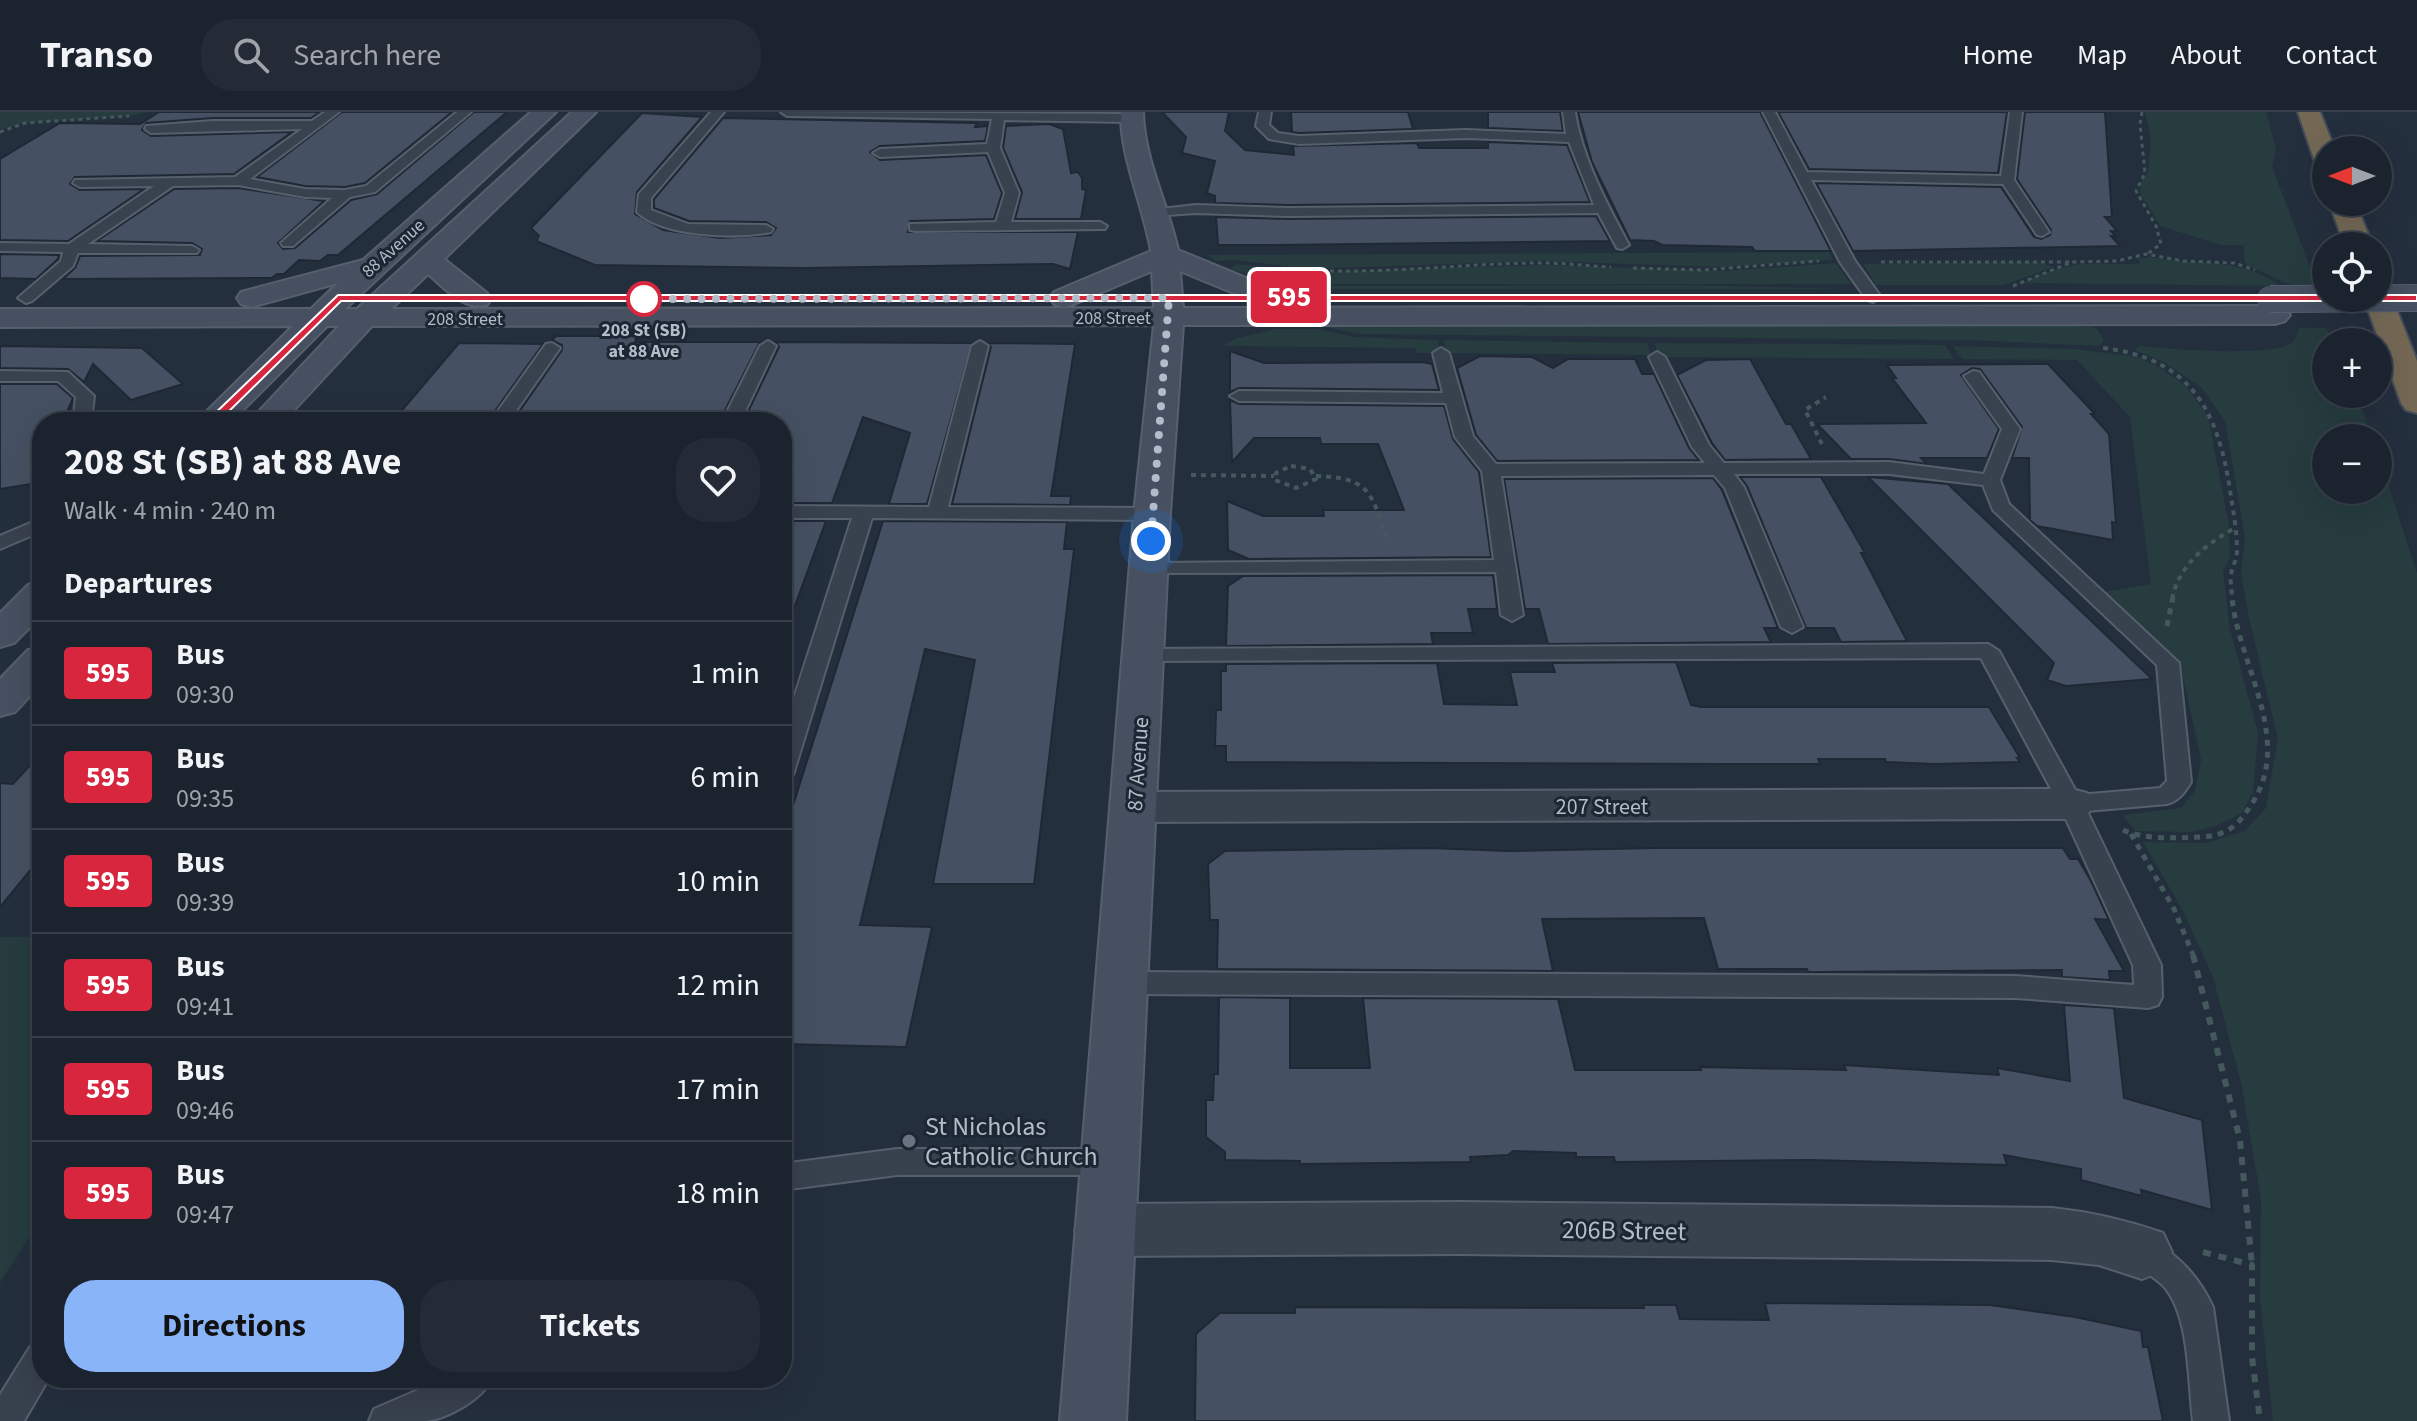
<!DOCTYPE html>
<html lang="en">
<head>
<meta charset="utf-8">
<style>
  body { margin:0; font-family:"Source Sans 3",sans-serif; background:#242b36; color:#f1f3f6; height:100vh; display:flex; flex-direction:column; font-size:30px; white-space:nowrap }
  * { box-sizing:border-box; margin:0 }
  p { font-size:26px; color:#a0a4aa }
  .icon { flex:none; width:44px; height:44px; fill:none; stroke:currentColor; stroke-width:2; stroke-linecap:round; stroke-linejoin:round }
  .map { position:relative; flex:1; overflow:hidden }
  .drawer { position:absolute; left:32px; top:300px; width:760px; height:976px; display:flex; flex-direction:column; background:#1b232e; border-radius:32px; box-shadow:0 8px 32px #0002,0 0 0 2px #39404a }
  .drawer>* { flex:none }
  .badge { padding:0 16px; border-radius:6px; font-size:28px; line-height:52px }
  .needle { width:52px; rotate:270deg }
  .buttons { position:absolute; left:2312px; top:24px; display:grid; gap:16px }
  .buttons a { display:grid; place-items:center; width:80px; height:80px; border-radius:50%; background:#1b232e; box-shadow:0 8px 32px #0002,0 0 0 2px #39404a; font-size:40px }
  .you { position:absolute; width:40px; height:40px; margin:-20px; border:6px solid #fff; border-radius:50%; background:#1a73e8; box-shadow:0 0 0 12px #1a73e833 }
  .map>.badge { position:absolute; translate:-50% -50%; box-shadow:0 0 0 4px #fff }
  h2 { padding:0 32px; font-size:30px; line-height:72px }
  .round { display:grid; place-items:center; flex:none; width:84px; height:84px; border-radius:32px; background:#242b36 }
  .head { display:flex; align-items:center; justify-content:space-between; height:136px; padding:0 32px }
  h1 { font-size:38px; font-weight:700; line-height:60px }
  .action { display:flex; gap:16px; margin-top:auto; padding:16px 32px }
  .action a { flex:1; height:92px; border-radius:32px; background:#8ab4f8; color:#111; font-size:32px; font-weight:700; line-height:92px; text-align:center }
  .action a+a { background:#242b36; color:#f1f3f6 }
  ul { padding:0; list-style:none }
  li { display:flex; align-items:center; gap:24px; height:104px; padding:0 32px; border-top:2px solid #39404a }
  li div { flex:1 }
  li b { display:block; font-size:30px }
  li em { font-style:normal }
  li .badge { min-width:88px; font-weight:700; text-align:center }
  header { display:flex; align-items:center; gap:48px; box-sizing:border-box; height:112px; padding:0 40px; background:#1b232e; border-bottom:2px solid #39404a }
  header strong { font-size:38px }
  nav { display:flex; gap:44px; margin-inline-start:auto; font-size:28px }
  .search { width:560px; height:72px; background:#242b36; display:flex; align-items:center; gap:20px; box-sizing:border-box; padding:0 28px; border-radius:32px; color:#a0a4aa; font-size:30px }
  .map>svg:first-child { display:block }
  .green { fill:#263c3f }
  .building { fill:#455162; stroke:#1f2835; stroke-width:2 }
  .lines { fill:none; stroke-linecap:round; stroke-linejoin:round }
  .lane-casing { stroke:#565f6c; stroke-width:4 }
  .street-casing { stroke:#565f6c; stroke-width:4 }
  .secondary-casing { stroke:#565f6c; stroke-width:4 }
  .highway-casing { stroke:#434c59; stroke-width:4 }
  .path-far3 { stroke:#44595c; stroke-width:3; stroke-dasharray:4 4; stroke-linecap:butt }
  .path-far2 { stroke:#44595c; stroke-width:4; stroke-dasharray:5 5; stroke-linecap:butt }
  .path-far1 { stroke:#44595c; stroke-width:5; stroke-dasharray:6 6; stroke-linecap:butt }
  .path { stroke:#44595c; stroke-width:6; stroke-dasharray:8 8; stroke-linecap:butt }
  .lane { fill:#38414e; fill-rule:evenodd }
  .street { fill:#38414e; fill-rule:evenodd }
  .secondary { fill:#465061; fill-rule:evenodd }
  .highway { fill:#746855; fill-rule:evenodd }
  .secondary-bridge-casing { stroke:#565f6c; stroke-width:28; stroke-linecap:butt }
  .secondary-bridge { stroke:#465061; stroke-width:26 }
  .line { fill:#d7263d; stroke:#fff; stroke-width:2 }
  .walk { stroke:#b4bcc9; stroke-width:8; stroke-dasharray:0 14.4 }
  .stop-dot { fill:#fff; stroke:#d7263d; stroke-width:4 }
  .worship-dot { fill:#6b7280; stroke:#1d2633; stroke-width:3 }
  .labels { text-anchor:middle; stroke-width:6; stroke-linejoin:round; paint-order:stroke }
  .far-street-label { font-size:18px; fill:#b4bcc9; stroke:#1d2633 }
  .far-stop-label { font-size:18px; font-weight:bold; fill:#b4bcc9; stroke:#1d2633 }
  .street-label { font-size:22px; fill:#b4bcc9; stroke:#1d2633 }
  .near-poi-label { font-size:26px; fill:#b4bcc9; stroke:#1d2633; text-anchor:start }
  .near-street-label { font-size:26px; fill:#b4bcc9; stroke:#1d2633 }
</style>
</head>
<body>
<header>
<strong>Transo</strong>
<div class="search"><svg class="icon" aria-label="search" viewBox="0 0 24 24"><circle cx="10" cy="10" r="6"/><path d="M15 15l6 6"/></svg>Search here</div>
<nav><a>Home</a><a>Map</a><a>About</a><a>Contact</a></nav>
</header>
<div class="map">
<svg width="2417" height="1309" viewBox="0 0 2417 1309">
  <rect width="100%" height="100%" fill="#242f3e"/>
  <g class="green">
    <path d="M0,0h145l-15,4 -105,7 -25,7z"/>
    <path d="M2145,0h121l10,37 -4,18 45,118h-26l-46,-21 -2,-19h-22l-61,-19 -20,-33 1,-11 7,-9 3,-34z"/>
    <path d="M1829,140l4,8 -113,7 -179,-6 -233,8 -73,-9 -19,1 -9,-6z"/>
    <path d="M2149,145c43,9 95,-1 130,29l-257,-3c18,-8 41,-18 61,-19 19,-2 41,2 58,-1l-4,-4z"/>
    <path d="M2039,150l15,5 -50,18h-128l-13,-21z"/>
    <path d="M1836,151l15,21h-520l-46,-4 -55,-10 6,-6 75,8 235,-7 178,6z"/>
    <path d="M1233,162l36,7 57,5 352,-1 176,4h-524l-56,-5 -43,-9z"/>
    <path d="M1642,211h385l64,4 6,2 7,11 -4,6 -133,-6 -609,-6 -32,-7z"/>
    <path d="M2299,216h27l6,14h-6v52h30l17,44h-47v52h52v-37l39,120v848h-144l-13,-121 1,-100 -19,-113 -29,-110 -30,-66 -40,-69 64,1 38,-12 21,-23 12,-70 -29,-119 -8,-45 4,-37 -20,-116 -24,-34 -39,-26 -28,-11 6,-4c29,3 128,11 150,-2 6,-4 7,-9 9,-16z"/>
    <path d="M1276,217h43l36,8 84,3 -1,13h-21l-1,-5 -194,-2 16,-8z"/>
    <path d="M1444,228l203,3 4,12 -206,-2z"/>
    <path d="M1655,231l290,2 9,14 -284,-2 -12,-2z"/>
    <path d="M1953,234l121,3 63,8 22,10 27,19 22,31 21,109 1,31 -7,15 7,57 28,104 -5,59 -11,21 -26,13 -25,6 -56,-1 -12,-16 58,-7 14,-17 6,-31 -21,-98 -77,-70 48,-8 -21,-167 -53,-57 -115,-1z"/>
    <path d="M0,825h42v281l-42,64z"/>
  </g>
  <g class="building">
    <path d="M159,0h161l-9,6h-98l-67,5 -4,7 9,6 141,-4 -58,42 -159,3 -5,7 10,6 64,-1 -76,52 -68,-1v-81l60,-36 80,1z"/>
    <path d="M342,0h110l-87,71 -20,4 -40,-1 -48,-9z"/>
    <path d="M474,0h33l-169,143h-10l-8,6 -21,-1 -15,14h-7l-5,4 -209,1 12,-11 5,-12 120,-1 2,-6 -10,-6 -95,-2 77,-52 64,-1 86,13 -46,42 5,6 12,-1 56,-48 26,-6z"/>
    <path d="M1162,0h67l-4,19 20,19 49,5 -1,-9 124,-3 2,5h69v-6l79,3 23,57 -302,3 -73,-2v-7l-8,-3 8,-32 -33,-8 4,-16z"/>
    <path d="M1291,0h117l5,17 -114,4 -7,-1z"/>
    <path d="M1488,0h72l3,19 -75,-3z"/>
    <path d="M1578,0h182l71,139h-76l-3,-4 -90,-2 -8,-4 -24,-1 -38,-78z"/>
    <path d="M1778,0h229l-9,61 -189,-4z"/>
    <path d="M2025,0h80l7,105h-7l12,14h-6l5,6 -5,-1 9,10 -267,5 -37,-68 185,4 33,50 7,2 9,-4 1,-5 -34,-51z"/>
    <path d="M642,1l60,4 -65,75 -2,22 28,16 57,8 51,-3 5,-7 -10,-6 -77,-1 -35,-13v-9l69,-81 254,5 -2,4 13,-1 -3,15 -105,5 -10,6 10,8 106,-5 16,38 -8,26 -84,2 -2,11h170l-8,37 -17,-5 -249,4 -209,-3 -59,-24 3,-5 -8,-8z"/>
    <path d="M1049,12l14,5 8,44 7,-1 4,6v11l4,1 -5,29h-66l7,-27 -19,-44 3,-22z"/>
    <path d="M1596,104l14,25 -337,4h-55l-2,-28 72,2z"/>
    <path d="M0,142l59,1 -1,4 -22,20 -36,-1z"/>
    <path d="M556,224h81l-2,6h125l-41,80h-207l50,-72v-5l-10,-5z"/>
    <path d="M776,230l196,1 -45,161h-38l21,-71 -47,-16 -31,86h-50v-81h-39l36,-75z"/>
    <path d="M459,231l84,1 -56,78h-95z"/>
    <path d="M988,231l87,1 -24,152h20l-1,9 -118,-1 39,-157z"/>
    <path d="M0,234l142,2 41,36 -52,16 -38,-36 -9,18 -16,-13 -68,-1z"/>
    <path d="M1230,239l34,12 158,-1 10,2 7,26 -200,-2 -9,4z"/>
    <path d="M1480,244l52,1 21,11 15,-9h67l7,15h12l35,74 10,12 -202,1 -21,-26 -19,-67z"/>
    <path d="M1750,247l36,65h5l20,35 -86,1 -13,-17 -35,-68 29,-15z"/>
    <path d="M2048,252l47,50h-4l18,20 7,89 -4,-1 1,18 -76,-14 -7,-6 -1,-62h-17l10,-31 -42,-58 -8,-1 -11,7 38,54 -12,29h-66l6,6 -38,-5h-38l-34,-35 109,-1 -34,-45h4l-9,-13z"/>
    <path d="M0,272h57l16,14 -10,24h-21v42l-10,20 -32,5z"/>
    <path d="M1230,288l9,4 205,2 9,33 26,33 12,85 -242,2 -21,-9 -1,-49 36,15h61l-1,-6h81l-26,-66h-57l-1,-6h-66l-22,24z"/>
    <path d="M1740,365h81l44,76h-4l46,88 -66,1 -7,-14h-28l-59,-142z"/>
    <path d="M1868,365l80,7 204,195 -86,7 -19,-6 7,-17z"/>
    <path d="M1713,366l9,12 56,138h-14l7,14 -223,2 -9,-35h-14l-21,-130z"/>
    <path d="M782,409h44l-40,109h-4z"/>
    <path d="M883,409l184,1 -3,27h10l-40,335h-101l42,-224 -50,-11 -65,276 72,2 -26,120 -124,-3v-204z"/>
    <path d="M1493,463l4,34h-29l5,24h-42l2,11 -207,2 2,-60 15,-10z"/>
    <path d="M1676,550l15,43 10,2h288l31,51h-3l3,4 -86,2 -48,-2 -1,-3h-67l2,5h-97l-497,-2v-16h-11l1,-36h5v-39h5v-7l211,-1 7,41 73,1 -7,-33h45l-3,-9z"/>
    <path d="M42,640v104l-42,51v-124l13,1z"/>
    <path d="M1429,736l79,3 147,-3h408l7,11h8l13,22 18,39 -14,-1 29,52h-15l1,9 -48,-3v-7l-244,2h-10l-1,-3h-89l-14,-51 -162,1 11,52 -336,-2 1,-49h-8l-2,-56 17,-13z"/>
    <path d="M1219,885l71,1v70h80l-7,-70 195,1 17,71h126l-1,-3 146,3 -2,-5 155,10 -2,-7 73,13 -6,-76 50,3 10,90 78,22 10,90 -71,-20 1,6 -61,-16v-11l-77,-14 3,10 -197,-5 -195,2 -1,-5h-38v-4l-63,-2 -5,4 -38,2 1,5 -171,2v-3l-75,-1v-8l-19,-15v-37h7l1,-26h4z"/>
    <path d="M1765,1191l225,2 85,12 66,14 2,16h5l15,74h-968l1,-87 24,-21h75v-6l349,1 -1,-3h33l4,14 89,1z"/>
  </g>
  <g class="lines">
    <defs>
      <g id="lane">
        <path d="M325,0h14l-89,67 55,10 40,1 21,-4 91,-74h14l-96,80 -25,5 -57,49h-10l-2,-3 51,-45 -27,-1 -67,-12 -65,1 -85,58 104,2 7,4 -2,3h-119l-5,13 -41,35 -6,2 -8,-5 43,-37 2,-9 -63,-1v-8l69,1 85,-58 -74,1 -7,-4 2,-3 160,-3 67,-48 -151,4 -6,-4 1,-3 67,-5h99z"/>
        <path d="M711,0h13l-73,86v12l37,14 78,1 7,4 -2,3c-34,7 -108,5 -134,-20l2,-18z"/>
        <path d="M781,0l349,2 6,4 -6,4 -126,-2 -4,28 19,45 -8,29h89l7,4 -2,3 -190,2 -5,-1v-6l86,-2 9,-29 -17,-41 -108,5 -7,-4 7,-4 107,-5 5,-25 -205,-3z"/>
        <path d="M1259,0h12l-2,13 9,8 21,3 167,-6 100,4 -3,-22h12c7,46 32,92 54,133l-7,4 -5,-1 -19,-35 -310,3 -92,-3 -44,3v-6l44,-5 92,3 306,-3 -25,-63 -103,-4 -167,6 -30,-5 -13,-13z"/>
        <path d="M1763,0h12l32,60 194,4 9,-64h12l-8,68 35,52 -7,4 -5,-1 -34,-51 -192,-4 44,81 26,36 -8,5 -6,-2 -27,-38z"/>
        <path d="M768,229l8,5 -36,76h-18l38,-76z"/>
        <path d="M980,229l8,5 -40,161 204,1 10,6 -10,6 -280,-2 -78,254 -3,6 -9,2v-45l70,-217h-70v-12l147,1 43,-161z"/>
        <path d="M552,231l8,5 -52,74h-18l56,-78z"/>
        <path d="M1441,236l8,5 24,83 23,28 209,-1 -13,-16 -43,-90 8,-5 8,5 44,88 15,18 165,-1 95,12 18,-45 -38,-53 9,-5 6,1 41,57 -20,51 9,24 170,159 12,119c-6,10 -12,19 -24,22l-80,7 74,154 1,32 -4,8 -10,3 -132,-10 -894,-4 -10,-4 -4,-7 4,-7 10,-4 894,4 118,9 -1,-20 -74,-161 -78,-146 -845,3 -3,-5 11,-7 844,-5 11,7 79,144 82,-7 7,-7 -10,-116 -164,-155 -10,-25 -94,-11h-155l10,13 59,140 -11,6 -11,-6 -56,-139 -11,-13 -213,1 22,139 -11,6 -11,-6 -5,-43 -353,1 -3,-4 10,-6 344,-3 -12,-89 -27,-34 -9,-34 -207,-2 -9,-5 9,-5 204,2 -10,-40z"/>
        <path d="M0,259l68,1 26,24 -3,26h-18l3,-25 -18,-16h-58z"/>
        <path d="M42,406v13l-42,18v-13z"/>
        <path d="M897,1037h213l11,4 4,9 -4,9 -11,4h-213l-115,15v-26z"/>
        <path d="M2142,1125c33,13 56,38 71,70l16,114h-36c-5,-39 -3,-101 -27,-132 -12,-15 -32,-19 -40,-37l4,-10z"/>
        <path d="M42,1230v36h7l-25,43h-24v-26l30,-48z"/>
        <path d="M446,1266h46c-9,21 -43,40 -66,43 -18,0 -39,0 -57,0l5,-12z"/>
      </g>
      <g id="street">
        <path d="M2071,677l16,4 7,11 -7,11 -16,4 -937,3 -16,-4 -7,-11 7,-11 16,-4z"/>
        <path d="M1461,1090l591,6c39,4 74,12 111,25l9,19 -9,19 -21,8 -43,-14 -47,-5 -591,-6 -356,2 -21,-8 -9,-18 9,-18 21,-8z"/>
      </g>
      <g id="secondary">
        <path d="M531,0h25l-211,197h12l215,-197h24l-152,147 43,34 4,6 -4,6c-24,6 -42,-17 -59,-31l-37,35 763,-1 -2,-37 -78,33 -10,3 -10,-3 -4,-6 4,-6 97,-41c-8,-46 -31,-94 -30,-139h22c1,47 25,92 35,138l100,41 4,6 -4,6 -10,3 -10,-3 -78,-32 3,37 1092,-2 10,3 5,6 -5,6 -10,3 -1092,1 -13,189 -44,907h-66l74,-907 20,-189 -782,1 -89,96h-34l90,-96h-12l-96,96h-35l97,-96 -293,1v-18h311l27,-26 -87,24 -10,-3 -4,-6 4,-6 122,-32z"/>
        <path d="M42,469v34l-28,28 -14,4v-34l28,-28z"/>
        <path d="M42,535v36l-27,29 -15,4v-37l28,-29z"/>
      </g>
      <g id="highway">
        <path d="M2298,0h22l15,38h-9v16l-9,-2 -3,-5z"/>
        <path d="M2329,90h26l18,44h-28z"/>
        <path d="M2378,177l10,3 4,6 25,63v52l-11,-3 -5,-7 -37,-105h14z"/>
      </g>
    </defs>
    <use href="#lane" class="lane-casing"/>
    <use href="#street" class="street-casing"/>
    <use href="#secondary" class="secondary-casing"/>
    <use href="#highway" class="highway-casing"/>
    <g class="path-far3">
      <path d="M2142,0l-2,12 5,49 -9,18 20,35 5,18 -14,10"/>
      <path d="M0,20l25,-9 104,-7"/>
      <path d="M1881,150h191"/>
      <path d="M1282,156c87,9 174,-5 261,-5 22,0 45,3 68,4"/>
      <path d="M1633,156l71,2 115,-9"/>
      <path d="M2013,174l59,-24 45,-1 29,-7 37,7 51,2 21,7"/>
    </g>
    <g class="path-far2">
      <path d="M2103,236c87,10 115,62 127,142 3,20 7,40 7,61 0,9 -5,15 -6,24 -1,8 1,16 1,24"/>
      <path d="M1822,332l-17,-34 21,-13"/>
      <path d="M1291,354l19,3 6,10 -20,9 -21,-8 1,-7z"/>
      <path d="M1191,363l83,1"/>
      <path d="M1316,364c53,1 57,17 70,64"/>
      <path d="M2172,487c7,-34 33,-54 63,-71"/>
    </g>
    <g class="path-far1">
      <path d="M2167,514l6,-29"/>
      <path d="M2123,718c21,10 56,8 79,7 25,-2 36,-11 49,-32 44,-65 -13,-140 -19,-208"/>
      <path d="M2131,722l43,75 20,48"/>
    </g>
    <g class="path">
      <path d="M2193,843l47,185 12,125"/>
      <path d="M2203,1140l49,13v92l8,64"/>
    </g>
    <use href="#lane" class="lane"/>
    <use href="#street" class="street"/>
    <use href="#secondary" class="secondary"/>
    <use href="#highway" class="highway"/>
    <defs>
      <path id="secondary-bridge" d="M2270,187l147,-1"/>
    </defs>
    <use href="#secondary-bridge" class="secondary-bridge-casing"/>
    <use href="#secondary-bridge" class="secondary-bridge"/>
  </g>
  <path class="line" d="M2417,183v6h-2076l-125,123 -10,-2 132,-127z"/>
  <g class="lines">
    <path class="walk" d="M644,187l525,-1 -18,243"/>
  </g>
  <circle class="stop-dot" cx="644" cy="187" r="16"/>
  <circle class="worship-dot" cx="909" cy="1029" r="8"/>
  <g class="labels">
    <g class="far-street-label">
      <text transform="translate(393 136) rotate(-42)" y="6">88 Avenue</text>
      <text x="1113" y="212">208 Street</text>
      <text x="465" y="213">208 Street</text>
    </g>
    <g class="far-stop-label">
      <text x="644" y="224">208 St (SB)<tspan x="644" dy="21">at 88 Ave</tspan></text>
    </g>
    <g class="street-label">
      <text transform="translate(1137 652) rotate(-86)" y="8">87 Avenue</text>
      <text x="1602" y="702">207 Street</text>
    </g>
    <g class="near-poi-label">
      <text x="925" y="1023">St Nicholas<tspan x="925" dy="30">Catholic Church</tspan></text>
    </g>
    <g class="near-street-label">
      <text transform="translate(1624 1118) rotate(1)" y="9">206B Street</text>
    </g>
  </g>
</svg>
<div class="buttons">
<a><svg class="needle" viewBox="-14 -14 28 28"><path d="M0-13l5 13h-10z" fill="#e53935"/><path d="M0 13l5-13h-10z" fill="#a0a4aa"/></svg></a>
<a><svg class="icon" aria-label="locate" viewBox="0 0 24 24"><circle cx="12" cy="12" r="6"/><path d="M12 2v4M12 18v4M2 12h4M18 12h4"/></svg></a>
<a>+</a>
<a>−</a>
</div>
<div class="you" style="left:1151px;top:429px"></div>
<b class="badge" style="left:1289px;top:185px;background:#d7263d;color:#fff">595</b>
<section class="drawer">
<div class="head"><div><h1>208 St (SB) at 88 Ave</h1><p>Walk · 4 min · 240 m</p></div><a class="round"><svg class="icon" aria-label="heart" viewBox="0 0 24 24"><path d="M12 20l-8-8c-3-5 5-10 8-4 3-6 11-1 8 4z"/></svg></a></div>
<h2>Departures</h2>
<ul>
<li><span class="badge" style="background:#d7263d;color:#fff">595</span><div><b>Bus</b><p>09:30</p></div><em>1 min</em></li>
<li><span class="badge" style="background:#d7263d;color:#fff">595</span><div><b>Bus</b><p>09:35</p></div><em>6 min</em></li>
<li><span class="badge" style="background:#d7263d;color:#fff">595</span><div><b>Bus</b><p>09:39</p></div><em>10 min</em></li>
<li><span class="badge" style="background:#d7263d;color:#fff">595</span><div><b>Bus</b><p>09:41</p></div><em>12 min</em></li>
<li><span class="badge" style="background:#d7263d;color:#fff">595</span><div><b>Bus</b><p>09:46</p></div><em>17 min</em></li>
<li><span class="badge" style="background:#d7263d;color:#fff">595</span><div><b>Bus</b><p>09:47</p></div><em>18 min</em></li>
</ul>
<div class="action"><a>Directions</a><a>Tickets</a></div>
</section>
</div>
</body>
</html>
